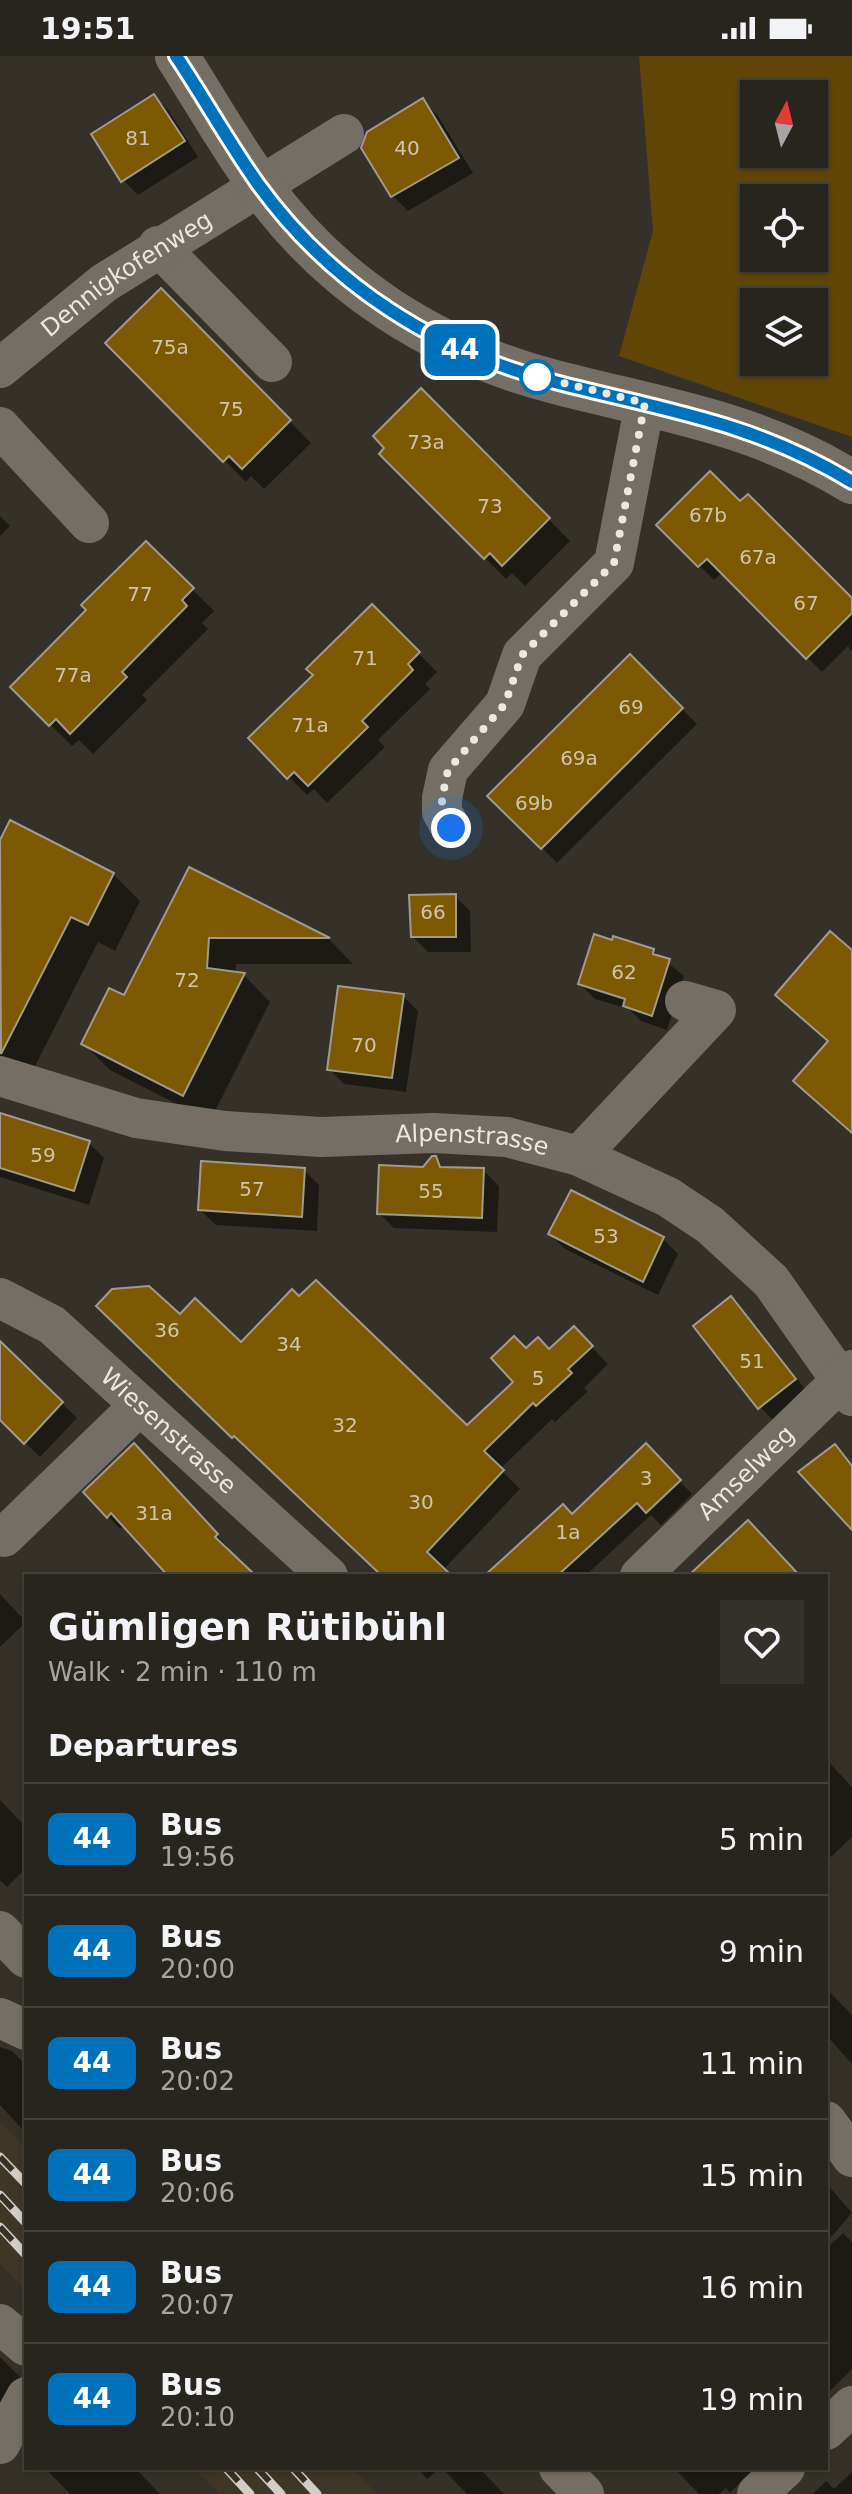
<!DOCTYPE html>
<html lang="en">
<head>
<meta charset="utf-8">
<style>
  body { margin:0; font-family:"DejaVu Sans",sans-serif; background:#34312b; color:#f1f3f6; height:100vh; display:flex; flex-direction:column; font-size:30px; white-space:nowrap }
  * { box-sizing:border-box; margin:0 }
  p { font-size:26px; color:#a5a5a4 }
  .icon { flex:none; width:44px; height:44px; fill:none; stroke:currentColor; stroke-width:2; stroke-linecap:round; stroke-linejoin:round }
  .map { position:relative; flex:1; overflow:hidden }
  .drawer { position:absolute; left:24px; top:1518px; width:804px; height:896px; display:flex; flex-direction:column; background:#28251e; border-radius:0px; box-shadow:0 2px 6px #0004,0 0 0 2px #44423c }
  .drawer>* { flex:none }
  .badge { padding:0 16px; border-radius:12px; font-size:28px; line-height:52px }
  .needle { width:52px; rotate:7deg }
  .fabs { position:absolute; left:740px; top:24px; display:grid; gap:16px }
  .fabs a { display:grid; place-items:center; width:88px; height:88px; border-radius:0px; background:#28251e; box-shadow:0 2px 6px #0004,0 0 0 2px #44423c; font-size:40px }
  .you { position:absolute; width:40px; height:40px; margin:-20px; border:6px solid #fff; border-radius:50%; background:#1a73e8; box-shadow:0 0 0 12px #1a73e833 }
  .map>.badge { position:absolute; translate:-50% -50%; box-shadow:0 0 0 4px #fff }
  h2 { padding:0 24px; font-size:30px; line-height:72px }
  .round { display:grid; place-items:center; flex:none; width:84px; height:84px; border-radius:0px; background:#34312b }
  .head { display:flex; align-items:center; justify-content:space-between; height:136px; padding:0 24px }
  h1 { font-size:38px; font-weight:600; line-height:60px }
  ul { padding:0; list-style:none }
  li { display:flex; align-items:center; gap:24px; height:112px; padding:0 24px; border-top:2px solid #44423c }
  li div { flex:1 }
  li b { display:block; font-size:30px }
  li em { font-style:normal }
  li .badge { min-width:88px; font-weight:700; text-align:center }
  .status { display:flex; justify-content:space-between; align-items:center; height:56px; padding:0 40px; background:#28251e; direction:ltr }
  .status svg { height:22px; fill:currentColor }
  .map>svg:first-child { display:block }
  .built { fill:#3f3627 }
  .green { fill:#604507; fill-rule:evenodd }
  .shadow { fill:#0007 }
  .building { fill:#7d5904; stroke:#a09a8f; stroke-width:2 }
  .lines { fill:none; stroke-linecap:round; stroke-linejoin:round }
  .minor { stroke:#746e64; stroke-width:40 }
  .tertiary { stroke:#746e64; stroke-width:44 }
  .rail-casing { stroke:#d2cec7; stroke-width:9 }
  .rail { stroke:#363128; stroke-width:6; stroke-dasharray:18; stroke-linecap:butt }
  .line-casing { stroke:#fff; stroke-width:18 }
  .line { stroke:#0072bc; stroke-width:12 }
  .walk { stroke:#ebe7e1; stroke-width:8; stroke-dasharray:0 14.4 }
  .stop-dot { fill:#fff; stroke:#0072bc; stroke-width:4 }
  .labels { text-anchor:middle; stroke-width:8; stroke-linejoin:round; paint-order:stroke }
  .number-label { font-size:20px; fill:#d0c4aa }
  .street-label { font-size:24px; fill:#ebe7e1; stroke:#363128 }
</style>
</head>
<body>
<div class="status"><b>19:51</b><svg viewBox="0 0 49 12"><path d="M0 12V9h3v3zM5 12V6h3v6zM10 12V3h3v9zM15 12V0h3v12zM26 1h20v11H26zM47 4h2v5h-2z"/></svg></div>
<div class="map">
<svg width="852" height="2438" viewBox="0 0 852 2438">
  <rect width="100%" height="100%" fill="#363128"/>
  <g class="built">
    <path d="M0,2065l26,27v143l-26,-27z"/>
    <path d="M195,2412h157l25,26h-157z"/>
  </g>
  <path class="green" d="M639,0h213v381l-233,-81 34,-125zM754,38h60v60h-60zM754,142h60v60h-60zM754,246h60v60h-60z"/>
  <g class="shadow">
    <path d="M154,40l15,15 29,46 -60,38 -15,-15z"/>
    <path d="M423,45l15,15 35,57 -65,38 -15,-15 -29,-48z"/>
    <path d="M161,235l150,152 -47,46 -13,-13 -5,6 -138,-139z"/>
    <path d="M421,334l149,151 -45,45 -13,-13 -6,6 -124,-125z"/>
    <path d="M740,448l112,97v50l-4,-5 -26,26 -99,-100 -9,8 -55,-55z"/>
    <path d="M0,460l10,10 -10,10z"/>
    <path d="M146,487l68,68 -12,12 6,6 -66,66 5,5 -54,54 -14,-14 -7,6 -60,-59 77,-77z"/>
    <path d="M372,550l65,66 -12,12 5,5 -52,51 7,7 -58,56 -13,-14 -7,6 -57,-57 65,-63z"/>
    <path d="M630,601l67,67 -140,139 -67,-67z"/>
    <path d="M11,767l102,51 27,27 -25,50 -17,-9 -67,132 -31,-16v-214z"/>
    <path d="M190,813l139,70 24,25h-117l-1,10 9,1 26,27 -60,119 -100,-51 -27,-27 42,-45z"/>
    <path d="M455,840l15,15 1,41h-43l-15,-15z"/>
    <path d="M653,895l31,25 -17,54 -26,-9 -12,-12 -34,-10 -15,-15z"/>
    <path d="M403,940l15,15 -12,81 -62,-8 -15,-15z"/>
    <path d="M0,1059l89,28 15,15 -15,47 -89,-28z"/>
    <path d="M434,1103l10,11h39l16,16 -2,46 -103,-4 -15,-15z"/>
    <path d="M304,1114l15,15 -2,46 -101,-6 -16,-15z"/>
    <path d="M572,1137l91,46 15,15 -20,41 -93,-46 -15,-15z"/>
    <path d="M731,1242l79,97 -35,27 -15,-15z"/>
    <path d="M99,1249l81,12 61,28 226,83 49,-46 10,-32 24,1 24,-22 34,35 -24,24 4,3 -33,31 -3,-3 -52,50 20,20 -77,81 6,6h-65l-131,-124 -2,2z"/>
    <path d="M0,1288l77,74 -37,39 -40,-39z"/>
    <path d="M646,1390l46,48 -31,31 -10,-10 -66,61h-98l85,-60z"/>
    <path d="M146,1402l82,89 -2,3 27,26h-82l-47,-51 -4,4 -12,-13z"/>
    <path d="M0,1538l26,28 -26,25z"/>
    <path d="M826,1703l26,28v50l-21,20 -5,-5z"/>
    <path d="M0,1744l26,27v41l-19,19 -7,-7z"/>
    <path d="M826,1932l26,27v49l-26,-29z"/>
    <path d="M0,1991l12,4 14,14v68l-26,-28z"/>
    <path d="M826,2127l26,30 -21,24 -5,-5z"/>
    <path d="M843,2177l9,9v127l-26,26v-146z"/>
    <path d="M0,2301l20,20 -20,32z"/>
    <path d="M45,2412h90l25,26h-90z"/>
    <path d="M417,2412h23l-13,11z"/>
    <path d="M442,2412h37l25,26h-37z"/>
    <path d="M674,2412h80l-24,25 -4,-5 -7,6h-20z"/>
    <path d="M852,2416v22h-39l13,-13 8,8z"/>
  </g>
  <g class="building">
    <path d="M154,38l31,47 -64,41 -30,-48z"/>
    <path d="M423,42l36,60 -68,39 -30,-49 6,-16z"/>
    <path d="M161,232l130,132 -49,49 -13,-13 -6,6 -118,-119z"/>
    <path d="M421,332l129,130 -48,48 -12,-13 -6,6 -105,-105 5,-6 -11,-12z"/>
    <path d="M710,415l30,30 8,-7 104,104v15l-46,46 -99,-100 -9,8 -42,-42z"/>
    <path d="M146,485l48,47 -12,12 5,6 -65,66 5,5 -57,57 -14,-15 -7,7 -39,-39 76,-77 -5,-5z"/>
    <path d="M372,548l48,48 -12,12 5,6 -51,51 6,6 -60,59 -14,-14 -7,7 -39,-41 65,-63 -7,-6z"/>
    <path d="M630,598l53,54 -142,141 -54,-53z"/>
    <path d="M10,764l104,53 -26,52 -17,-8 -70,137 -1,-214z"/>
    <path d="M189,811l141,71h-121l-2,30 38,5 -62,123 -102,-52 28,-56 15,7z"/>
    <path d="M456,838v43h-45l-2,-42z"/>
    <path d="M830,875l22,19v183l-59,-52 35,-40 -53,-46z"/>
    <path d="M594,878l18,6 1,-4 41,13 -1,5 17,5 -18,57 -29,-10 2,-7 -47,-15z"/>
    <path d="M338,930l66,8 -12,84 -65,-8z"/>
    <path d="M0,1057l90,28 -16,50 -74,-23z"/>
    <path d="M432,1100h4l4,11 44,1 -2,50 -105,-4 2,-49 44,2z"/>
    <path d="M201,1105l104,7 -3,49 -104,-7z"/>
    <path d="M571,1134l93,47 -21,45 -95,-48z"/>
    <path d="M316,1224l151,145 46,-43 -22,-24 23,-22 12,12 12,-11 11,12 25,-23 19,20 -25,23 4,4 -36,33 -3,-3 -49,48 20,19 -77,82 25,24h-70l-148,-140 -2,2 -136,-132 16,-17 37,-3 31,28 15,-16 46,44 51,-53 7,7z"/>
    <path d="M731,1240l65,83 -38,30 -65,-83z"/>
    <path d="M0,1285l63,61 -39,42 -24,-24z"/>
    <path d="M134,1387l84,91 -3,3 41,39h-88l-57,-63 -4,5 -24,-26z"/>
    <path d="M646,1387l35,37 -35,33 -9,-10 -80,73h-73l79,-72 9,10z"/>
    <path d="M835,1388l17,22v64l-54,-58z"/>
    <path d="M748,1464l52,56h-112z"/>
  </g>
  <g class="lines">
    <g class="minor">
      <path d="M158,190l114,116"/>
      <path id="s1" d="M0,312l104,-85 240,-149"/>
      <path d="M0,371l89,96"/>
      <path d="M451,772l-9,-16v-14l6,-28 57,-66 17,-49 92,-92 31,-160"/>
      <path id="s2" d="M0,1020l136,42 89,13 96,6 113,-4 73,4 72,19 89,41 42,28 61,56 81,115"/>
      <path d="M579,1100l137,-146 -31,-9"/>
      <path id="s3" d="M0,1242l52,27 276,251"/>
      <path d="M4,1481l136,-132"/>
      <path id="s4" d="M640,1520l212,-206"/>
      <path d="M0,1875l26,27"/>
      <path d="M0,1962l26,12"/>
      <path d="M826,2065l26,36"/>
      <path d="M0,2268l26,22"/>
      <path d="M826,2374l26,-24"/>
      <path d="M0,2388l26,-47"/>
      <path d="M559,2412l25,26"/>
      <path d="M757,2438l28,-26"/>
    </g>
    <path class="tertiary" d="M177,0c27,42 52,87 82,128 72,101 176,167 296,198 108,28 199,40 297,100"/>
    <defs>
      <g id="rail">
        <path d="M0,2101l26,27"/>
        <path d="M0,2139l26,28"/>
        <path d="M0,2171l26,28"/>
        <path d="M226,2412l24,26"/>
        <path d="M257,2412l24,26"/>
        <path d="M293,2412l24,26"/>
      </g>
    </defs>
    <use href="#rail" class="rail-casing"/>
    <use href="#rail" class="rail"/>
  </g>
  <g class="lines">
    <defs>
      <path id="line" d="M176,0c28,42 53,87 82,128 73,101 177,167 297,198 108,28 199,40 297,100"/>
    </defs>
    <use href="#line" class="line-casing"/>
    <use href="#line" class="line"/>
    <path class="walk" d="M451,772l-9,-16v-14l6,-28 57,-66 17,-49 92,-92 31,-160 -114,-28 6,2"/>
  </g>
  <circle class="stop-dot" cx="537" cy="321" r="16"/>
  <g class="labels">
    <g class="number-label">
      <text x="138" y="89">81</text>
      <text x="407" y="99">40</text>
      <text x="170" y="298">75a</text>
      <text x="231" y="360">75</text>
      <text x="426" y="393">73a</text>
      <text x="490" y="457">73</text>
      <text x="708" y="466">67b</text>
      <text x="758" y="508">67a</text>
      <text x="140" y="545">77</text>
      <text x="806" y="554">67</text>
      <text x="365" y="609">71</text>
      <text x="73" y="626">77a</text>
      <text x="631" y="658">69</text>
      <text x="310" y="676">71a</text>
      <text x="579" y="709">69a</text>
      <text x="534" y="754">69b</text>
      <text x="433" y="863">66</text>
      <text x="624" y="923">62</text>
      <text x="187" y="931">72</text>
      <text x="364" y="996">70</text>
      <text x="43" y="1106">59</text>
      <text x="252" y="1140">57</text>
      <text x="431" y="1142">55</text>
      <text x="606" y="1187">53</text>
      <text x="167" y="1281">36</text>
      <text x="289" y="1295">34</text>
      <text x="752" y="1312">51</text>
      <text x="538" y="1329">5</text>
      <text x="345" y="1376">32</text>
      <text x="646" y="1429">3</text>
      <text x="421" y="1453">30</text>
      <text x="154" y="1464">31a</text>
      <text x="568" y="1483">1a</text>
    </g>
    <g class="street-label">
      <text dy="8" stroke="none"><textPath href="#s1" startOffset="158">Dennigkofenweg</textPath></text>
      <text dy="8" stroke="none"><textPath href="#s2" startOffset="480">Alpenstrasse</textPath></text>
      <text dy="8" stroke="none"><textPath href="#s3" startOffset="216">Wiesenstrasse</textPath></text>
      <text dy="8" stroke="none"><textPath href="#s4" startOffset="148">Amselweg</textPath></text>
    </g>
  </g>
</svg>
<div class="fabs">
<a><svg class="needle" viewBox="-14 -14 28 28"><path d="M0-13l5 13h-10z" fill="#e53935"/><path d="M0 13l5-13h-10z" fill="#a5a5a4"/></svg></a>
<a><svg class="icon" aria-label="locate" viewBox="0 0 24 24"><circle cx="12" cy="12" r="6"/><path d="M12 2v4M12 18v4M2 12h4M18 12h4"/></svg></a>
<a><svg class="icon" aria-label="layers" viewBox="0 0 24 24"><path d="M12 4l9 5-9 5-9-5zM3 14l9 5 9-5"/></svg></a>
</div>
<div class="you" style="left:451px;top:772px"></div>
<b class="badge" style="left:460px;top:294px;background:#0072bc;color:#fff">44</b>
<section class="drawer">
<div class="head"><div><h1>Gümligen Rütibühl</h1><p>Walk · 2 min · 110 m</p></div><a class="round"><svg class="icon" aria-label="heart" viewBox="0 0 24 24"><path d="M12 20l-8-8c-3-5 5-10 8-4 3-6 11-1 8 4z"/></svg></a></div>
<h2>Departures</h2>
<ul>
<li><span class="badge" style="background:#0072bc;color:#fff">44</span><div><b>Bus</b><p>19:56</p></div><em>5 min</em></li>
<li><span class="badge" style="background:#0072bc;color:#fff">44</span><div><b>Bus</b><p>20:00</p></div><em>9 min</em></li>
<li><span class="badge" style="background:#0072bc;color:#fff">44</span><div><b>Bus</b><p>20:02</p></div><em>11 min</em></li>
<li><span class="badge" style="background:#0072bc;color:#fff">44</span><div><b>Bus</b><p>20:06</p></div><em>15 min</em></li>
<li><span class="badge" style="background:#0072bc;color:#fff">44</span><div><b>Bus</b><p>20:07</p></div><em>16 min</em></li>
<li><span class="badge" style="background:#0072bc;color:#fff">44</span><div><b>Bus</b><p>20:10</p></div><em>19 min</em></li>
</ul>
</section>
</div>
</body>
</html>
